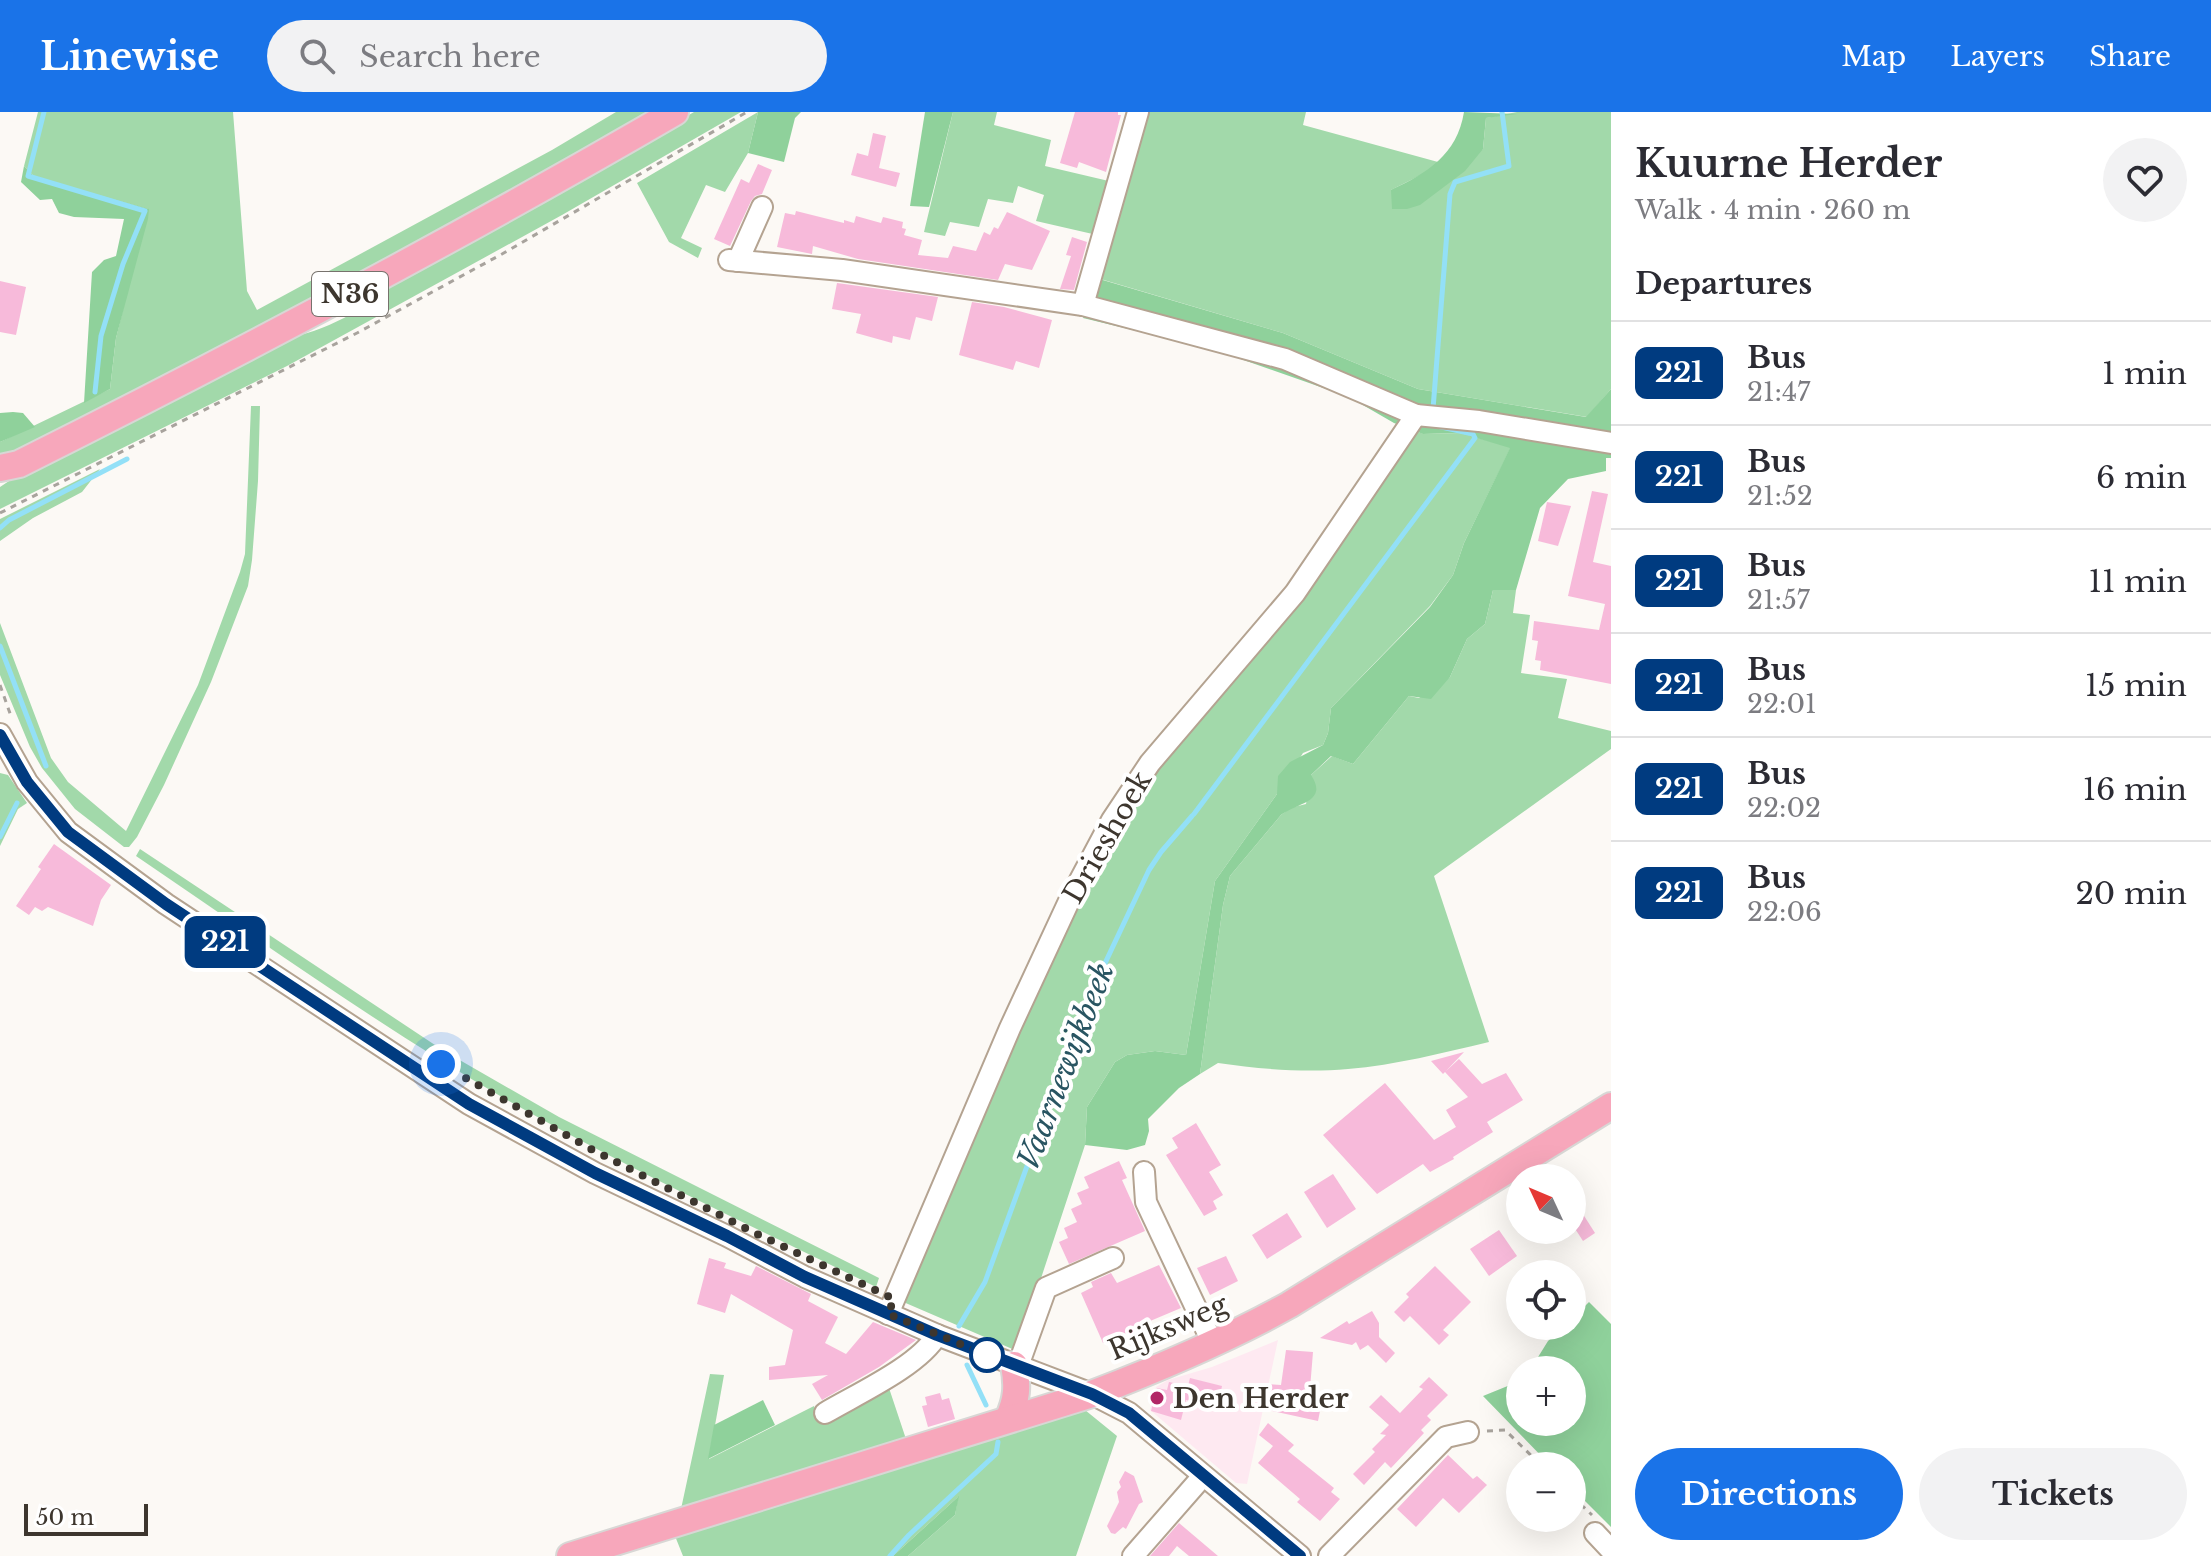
<!DOCTYPE html>
<html lang="en">
<head>
<meta charset="utf-8">
<style>
  body { margin:0; font-family:"Libre Baskerville",serif; background:#f2f2f3; color:#2b2b33; height:100vh; display:flex; flex-direction:column; font-size:30px; white-space:nowrap }
  * { box-sizing:border-box; margin:0 }
  p { font-size:26px; color:#7c7c81 }
  .icon { flex:none; width:44px; height:44px; fill:none; stroke:currentColor; stroke-width:2; stroke-linecap:round; stroke-linejoin:round }
  .map { position:relative; flex:1; overflow:hidden }
  .side { display:flex; flex-direction:column; background:#fff; width:600px }
  .side>* { flex:none }
  .badge { padding:0 16px; border-radius:12px; font-size:28px; line-height:52px }
  .needle { width:52px; rotate:314deg }
  .fabs { position:absolute; left:1506px; top:1052px; display:grid; gap:16px }
  .fabs a { display:grid; place-items:center; width:80px; height:80px; border-radius:50%; background:#fff; box-shadow:0 8px 32px #0002; font-size:40px }
  .scale { position:absolute; left:24px; bottom:20px; width:124px; box-sizing:border-box; padding-left:8px; border:4px solid #3d362e; border-top:0; font-size:22px; line-height:28px; white-space:nowrap; color:#3d362e; -webkit-text-stroke:6px #fff; paint-order:stroke }
  .you { position:absolute; width:40px; height:40px; margin:-20px; border:6px solid #fff; border-radius:50%; background:#1a73e8; box-shadow:0 0 0 12px #1a73e833 }
  .map>.badge { position:absolute; translate:-50% -50%; box-shadow:0 0 0 4px #fff }
  h2 { padding:0 24px; font-size:30px; line-height:72px }
  .round { display:grid; place-items:center; flex:none; width:84px; height:84px; border-radius:42px; background:#f2f2f3 }
  .overview { display:flex; align-items:center; justify-content:space-between; height:136px; padding:0 24px }
  h1 { font-size:38px; font-weight:700; line-height:60px }
  .button { display:flex; gap:16px; margin-top:auto; padding:16px 24px }
  .button a { flex:1; height:92px; border-radius:48px; background:#1a73e8; color:#fff; font-size:32px; font-weight:700; line-height:92px; text-align:center }
  .button a+a { background:#f2f2f3; color:#2b2b33 }
  ul { padding:0; list-style:none }
  li { display:flex; align-items:center; gap:24px; height:104px; padding:0 24px; border-top:2px solid #e1e1e2 }
  li div { flex:1 }
  li b { display:block; font-size:30px }
  li em { font-style:normal }
  li .badge { min-width:88px; font-weight:700; text-align:center }
  header { display:flex; align-items:center; gap:48px; box-sizing:border-box; height:112px; padding:0 40px; background:#1a73e8; color:#fff }
  header strong { font-size:38px }
  nav { display:flex; gap:44px; margin-inline-start:auto; font-size:28px }
  .search { width:560px; height:72px; background:#f2f2f3; display:flex; align-items:center; gap:20px; box-sizing:border-box; padding:0 28px; border-radius:44px; color:#7c7c81; font-size:30px }
  main { display:flex; flex:1; min-height:0 }
  .map>svg:first-child { display:block }
  .commercial { fill:#fee9f1 }
  .green { fill:#a2d9aa }
  .forest { fill:#8fd19b }
  .lines { fill:none; stroke-linecap:round; stroke-linejoin:round }
  .stream { stroke:#93e0f7; stroke-width:5 }
  .building { fill:#f7bada }
  .minor-casing { stroke:#b4a391; stroke-width:24 }
  .major-casing { stroke:#d8d7d5; stroke-width:30 }
  .path { stroke:#a8a39d; stroke-width:3; stroke-dasharray:6 6; stroke-linecap:butt }
  .minor { stroke:#fff; stroke-width:20 }
  .major { stroke:#f7a7bb; stroke-width:26 }
  .line-casing { stroke:#fff; stroke-width:18 }
  .line { stroke:#003b80; stroke-width:12 }
  .walk { stroke:#3d362e; stroke-width:8; stroke-dasharray:0 14.4 }
  .stop-dot { fill:#fff; stroke:#003b80; stroke-width:4 }
  .poi-dot { fill:#b12766; stroke:#fff; stroke-width:3 }
  .labels { text-anchor:middle; stroke-width:8; stroke-linejoin:round; paint-order:stroke }
  .shield { fill:#fff; stroke:#77726d; stroke-width:2 }
  .shield-label { font-size:26px; font-weight:bold; fill:#3d362e }
  .street-label { font-size:28px; fill:#3d362e; stroke:#fff }
  .poi-label { font-size:28px; font-weight:bold; fill:#3d362e; stroke:#fff; text-anchor:start }
  .water-label { font-size:30px; font-style:italic; fill:#295562; stroke:#fff }
</style>
</head>
<body>
<header>
<strong>Linewise</strong>
<div class="search"><svg class="icon" aria-label="search" viewBox="0 0 24 24"><circle cx="10" cy="10" r="6"/><path d="M15 15l6 6"/></svg>Search here</div>
<nav><a>Map</a><a>Layers</a><a>Share</a></nav>
</header>
<main>
<div class="map">
<svg width="1611" height="1444" viewBox="0 0 1611 1444">
  <rect width="100%" height="100%" fill="#fcf9f5"/>
  <path class="commercial" d="M1278,1228l-31,144 -11,-1 -86,-73 6,-23 12,-7 44,-13z"/>
  <g class="green">
    <path d="M38,0h195l14,179 10,19 295,-160 64,-38h38l-371,206 -283,143v-19l110,-53 6,-51 32,-129 -113,-32 -11,-11z"/>
    <path d="M694,0h47l-179,103 -275,151 -287,143v-22l15,-10 273,-140c31,-3 84,-30 103,-54l207,-115z"/>
    <path d="M758,0l-10,41 -23,39 -19,-7 -25,53 21,10 -4,10 -29,-16 -32,-59z"/>
    <path d="M953,0h44l-3,13 57,15 -6,26 68,16 -16,53 -61,-14 8,-26 -26,-9 -5,17 -25,-4 -9,28 -29,-5 -5,14 -21,-4z"/>
    <path d="M1143,0h163l-3,13 135,37 -7,8 -40,20 92,-41 3,-31 31,-6h94v277l-24,28 -169,-28 -135,-56 -186,-55z"/>
    <path d="M251,294h9l-2,75 -6,79 -4,26 -37,96 -47,103 -27,52 -8,10h-5l-49,-38 -33,-41 -12,-21 -30,-72v-52l51,135 17,24 58,49 72,-146 42,-113 5,-18z"/>
    <path d="M1412,318l12,4 36,-1 51,14 -47,96 -11,32 -23,31 -99,102 -3,25 -5,12 -20,8 -26,41 -62,87 -29,174 -31,-4 -28,4 -12,7 -28,45 -2,38 -68,206 -116,-50 123,-289 93,-191z"/>
    <path d="M100,357l-18,23 -49,26 -33,23v-22z"/>
    <path d="M1493,478h23l-3,23 17,2 -9,58 46,6 -9,39 53,13v18l-177,127 55,166c-47,11 -93,23 -141,27 -43,4 -88,0 -130,-6l-18,11 23,-169 7,-29 51,-61 9,-7 16,-4 5,-29 21,-19 21,8 56,-68 10,2 31,-21 17,-38 18,-15z"/>
    <path d="M0,661l8,2 19,28 -9,6 -18,37z"/>
    <path d="M140,737l304,202 115,66 320,161 -3,9c-124,-61 -250,-119 -369,-187 -128,-74 -249,-161 -371,-244z"/>
    <path d="M710,1262l14,1 -15,84 105,-53 2,6 72,-27 18,54 -225,70z"/>
    <path d="M1085,1298l32,26 -41,120h-168l47,-41 3,-18 -65,59h-210l-8,-20z"/>
  </g>
  <g class="forest">
    <path d="M758,0h43l-6,6 -11,44 -36,-9z"/>
    <path d="M925,0h28l-24,95 -19,-1z"/>
    <path d="M1464,0l53,2 -31,4 -3,31 -18,22 -45,34 -13,4h-15l-1,-19c36,-17 66,-35 73,-78z"/>
    <path d="M24,54l11,11 114,32 -1,10 -32,119 -6,51 -26,14 8,-131 12,-12 12,-4 8,-37 -50,-2 -15,-4 -7,-14 -12,1 -19,-18z"/>
    <path d="M1096,166l187,55 135,56 168,28 25,-28v69h-5v13l-38,8 -28,29 -24,82h-23l-8,34 -18,15 -17,38 -19,22 -22,-3 -56,68 -22,-8 -20,19c18,27 -14,28 -30,40l-51,61 -7,29 -23,169 -21,14 -31,31 1,12 -4,14 -18,5 -42,-5 2,-38 28,-45 12,-7 28,-4 31,4 29,-174 62,-87 1,-18 12,-14 33,-17 5,-12 3,-25 99,-101 23,-32 11,-32 46,-95 -50,-15 -37,1 -29,-11 -45,-26 -134,-47 -132,-32z"/>
    <path d="M13,300l10,1 12,14 -35,15v-29z"/>
    <path d="M1589,1190l22,22v203l-39,-39v-22h-21l-68,-70 37,-15v41h52v-52h-42l18,-29 16,-15h8v-7z"/>
    <path d="M763,1288l12,25 -67,34 6,-34z"/>
    <path d="M959,1384l-4,19 -47,41h-15z"/>
  </g>
  <g class="lines">
    <g class="stream">
      <path d="M44,0l-16,64 117,35 -22,53 -22,72 -6,56"/>
      <path d="M1433,297l17,-215 5,-12 54,-16 -7,-54"/>
      <path d="M0,416l9,-8 118,-61"/>
      <path d="M0,534l46,120"/>
      <path d="M1194,702l281,-376 -2,-4 -36,-8"/>
      <path d="M0,725l17,-34"/>
      <path d="M959,1214l26,-44 98,-270 24,-53 42,-89 12,-18 31,-36"/>
      <path d="M967,1253l19,40"/>
      <path d="M890,1444l19,-21 87,-81 2,-12"/>
    </g>
  </g>
  <g class="building">
    <path d="M1075,0h43v3h3l-15,57 -27,-10 -2,6 -17,-5z"/>
    <path d="M873,21l13,3 -7,32 21,5 -4,14 -45,-12 6,-22 11,3z"/>
    <path d="M758,52l14,6 -10,24 -7,2 -4,5 -21,45 -16,-7 27,-60 8,4z"/>
    <path d="M796,99l48,12v-3l10,3 2,-7 25,7 2,-6 20,5 -1,6 4,1 -2,6 18,5 -4,15 30,3 5,-12 23,5 8,-19 6,3 4,-8 4,2 9,-17 43,19 -18,39 -27,-6 -7,16 -140,-21 -45,-13 -1,8 -35,-7 8,-34 10,2z"/>
    <path d="M1072,125l15,5 -13,48 -14,-1 11,-33 -5,-1z"/>
    <path d="M0,169l26,6 -10,48 -16,-3z"/>
    <path d="M837,171l101,14 -6,24 -16,-4 -6,23 -17,-4 -1,7 -36,-10 5,-19 -29,-5z"/>
    <path d="M972,190l32,5 48,13 -13,48 -23,-7 -3,9 -54,-15z"/>
    <path d="M1592,379l16,3 -15,68 18,4v118l-71,-14 1,-9 -6,-1 3,-19 -6,-1 2,-19 65,9 6,-26 -37,-8z"/>
    <path d="M1547,390l24,4 -13,40 -20,-5z"/>
    <path d="M54,732l57,41 -10,15 -8,26 -45,-19 -6,4 -7,-4 -6,8 -13,-9 25,-37 -3,-2z"/>
    <path d="M1464,940l-18,19 13,-12 23,25 24,-11 17,27 -36,22 6,10 -40,25 1,2 -24,13 -7,-8 -46,30 -54,-59 62,-52 49,57 22,-13 -10,-17 22,-13 -23,-25 -2,2 -12,-13z"/>
    <path d="M1196,1011l25,42 -12,7 14,23 -10,6 4,8 -13,7 -38,-61 12,-7 -6,-10z"/>
    <path d="M1119,1049l8,17 -5,2 23,51 -76,33 -10,-22 9,-4 -4,-10 13,-6 -6,-13 11,-5 -5,-11 12,-5 -5,-11z"/>
    <path d="M1333,1062l23,35 -29,19 -23,-36z"/>
    <path d="M1572,1085l23,36 -12,8 -11,-17z"/>
    <path d="M1287,1101l15,24 -35,22 -15,-24z"/>
    <path d="M1499,1118l18,26 -28,20 -19,-27z"/>
    <path d="M1226,1144l12,25 -28,14 -13,-27z"/>
    <path d="M709,1146l17,5 -2,5 27,8 5,-10 55,28 -3,7 30,16 -13,26 21,11 27,-32 43,18 -37,27 -57,33 -10,-16 16,-9 -59,5v-13l16,-2 8,-35 -62,-36 -6,19 -28,-9z"/>
    <path d="M1159,1153l22,43 -45,19 6,12 -16,-5 -23,9 -22,-50 12,-6 -2,-5 20,-9 6,10z"/>
    <path d="M1435,1154l36,36 -28,28 6,5 -10,10 -29,-29 -6,6 -10,-10 15,-15 -3,-3z"/>
    <path d="M1372,1199l7,12v14l16,16 -9,10 -18,-18 -8,5 -4,-8 -4,3 -32,-7 27,-17 2,3z"/>
    <path d="M1286,1238l27,2 -4,49 12,5 -3,15 -55,-12 5,-25 13,1z"/>
    <path d="M1429,1265l19,18 -21,21 4,4 -10,10 3,3 -33,35 -6,-6 -21,23 -11,-11 22,-22 -3,-3 14,-14 -6,-1 9,-9 -20,-18 12,-12 19,18 23,-24 -4,-2z"/>
    <path d="M1190,1266l32,8 -3,14 -17,-4 -2,7 -14,-3 -5,20 -30,-9 6,-23 10,2 2,-8 19,4z"/>
    <path d="M940,1281l2,7 7,-2 6,21 -27,8 -6,-21 5,-1 -2,-8z"/>
    <path d="M1268,1311l26,22 -6,6 46,37 -3,4 9,7 -20,22 -23,-19 3,-3 -42,-36 15,-17 -14,-11z"/>
    <path d="M1448,1343l25,24 4,-3 10,9 -28,28 -16,-15 -27,29 -19,-18z"/>
    <path d="M1125,1359l9,5 9,26 -4,2 -13,25 -3,-2 -8,7 -4,-1 -4,-7 12,-24 -2,-10 4,-5 -2,-5z"/>
    <path d="M1179,1411l39,33h-29l-12,-10 -8,10h-19z"/>
  </g>
  <g class="lines">
    <defs>
      <g id="minor">
        <path d="M729,148l113,10 241,35 202,54 131,56 -121,178 -145,170 -38,57 -42,79 -60,129 -122,286"/>
        <path d="M738,149l24,-54"/>
        <path d="M1083,193l55,-193"/>
        <path d="M1416,303l63,6 132,22"/>
        <path d="M0,622l27,48 41,50 98,72 303,200 126,69 132,63 78,41 132,58 155,59 37,19 171,143"/>
        <path d="M1144,1060l2,30 67,142"/>
        <path d="M1018,1254l28,-78 67,-30"/>
        <path d="M825,1301c32,-19 94,-47 112,-78"/>
        <path d="M1595,1421l16,17"/>
        <path d="M1133,1444l70,-80"/>
        <path d="M1329,1444l117,-119 22,-5"/>
      </g>
      <g id="major">
        <path d="M0,356l19,-4c222,-111 441,-227 656,-352"/>
        <path d="M1008,1307c9,-19 10,-33 6,-54"/>
        <path d="M570,1444l522,-162c68,-26 134,-54 197,-89l322,-199"/>
      </g>
    </defs>
    <use href="#minor" class="minor-casing"/>
    <use href="#major" class="major-casing"/>
    <g class="path">
      <path d="M0,401l357,-180 145,-79 245,-142"/>
      <path d="M0,573l12,34"/>
      <path d="M1487,1319l18,-1 37,36"/>
      <path d="M1572,1384l20,19"/>
    </g>
    <use href="#minor" class="minor"/>
    <use href="#major" class="major"/>
  </g>
  <g class="lines">
    <defs>
      <path id="line" d="M0,623l27,47 41,50 98,72 303,200 126,69 132,63 78,41 132,58 155,59 37,19 171,143"/>
    </defs>
    <use href="#line" class="line-casing"/>
    <use href="#line" class="line"/>
    <path class="walk" d="M441,952l150,85 164,84 139,66 -6,15 99,41"/>
  </g>
  <circle class="stop-dot" cx="987" cy="1243" r="16"/>
  <circle class="poi-dot" cx="1157" cy="1286" r="8"/>
  <g class="labels">
    <rect class="shield" x="312" y="160" width="76" height="44" rx="6"/>
    <g class="shield-label">
      <text x="350" y="191">N36</text>
    </g>
    <g class="street-label">
      <text transform="translate(1107 725) rotate(-60)" y="10">Drieshoek</text>
      <text transform="translate(1168 1215) rotate(-23)" y="10">Rijksweg</text>
    </g>
    <g class="poi-label">
      <text x="1173" y="1296">Den Herder</text>
    </g>
    <g class="water-label">
      <text transform="translate(1066 954) rotate(-69)" y="10">Vaarnewijkbeek</text>
    </g>
  </g>
</svg>
<div class="fabs">
<a><svg class="needle" viewBox="-14 -14 28 28"><path d="M0-13l5 13h-10z" fill="#e53935"/><path d="M0 13l5-13h-10z" fill="#7c7c81"/></svg></a>
<a><svg class="icon" aria-label="locate" viewBox="0 0 24 24"><circle cx="12" cy="12" r="6"/><path d="M12 2v4M12 18v4M2 12h4M18 12h4"/></svg></a>
<a>+</a>
<a>−</a>
</div>
<div class="scale">50 m</div>
<div class="you" style="left:441px;top:952px"></div>
<b class="badge" style="left:225px;top:830px;background:#003b80;color:#fff">221</b>
</div>
<section class="side">
<div class="overview"><div><h1>Kuurne Herder</h1><p>Walk · 4 min · 260 m</p></div><a class="round"><svg class="icon" aria-label="heart" viewBox="0 0 24 24"><path d="M12 20l-8-8c-3-5 5-10 8-4 3-6 11-1 8 4z"/></svg></a></div>
<h2>Departures</h2>
<ul>
<li><span class="badge" style="background:#003b80;color:#fff">221</span><div><b>Bus</b><p>21:47</p></div><em>1 min</em></li>
<li><span class="badge" style="background:#003b80;color:#fff">221</span><div><b>Bus</b><p>21:52</p></div><em>6 min</em></li>
<li><span class="badge" style="background:#003b80;color:#fff">221</span><div><b>Bus</b><p>21:57</p></div><em>11 min</em></li>
<li><span class="badge" style="background:#003b80;color:#fff">221</span><div><b>Bus</b><p>22:01</p></div><em>15 min</em></li>
<li><span class="badge" style="background:#003b80;color:#fff">221</span><div><b>Bus</b><p>22:02</p></div><em>16 min</em></li>
<li><span class="badge" style="background:#003b80;color:#fff">221</span><div><b>Bus</b><p>22:06</p></div><em>20 min</em></li>
</ul>
<div class="button"><a>Directions</a><a>Tickets</a></div>
</section>
</main>
</body>
</html>
